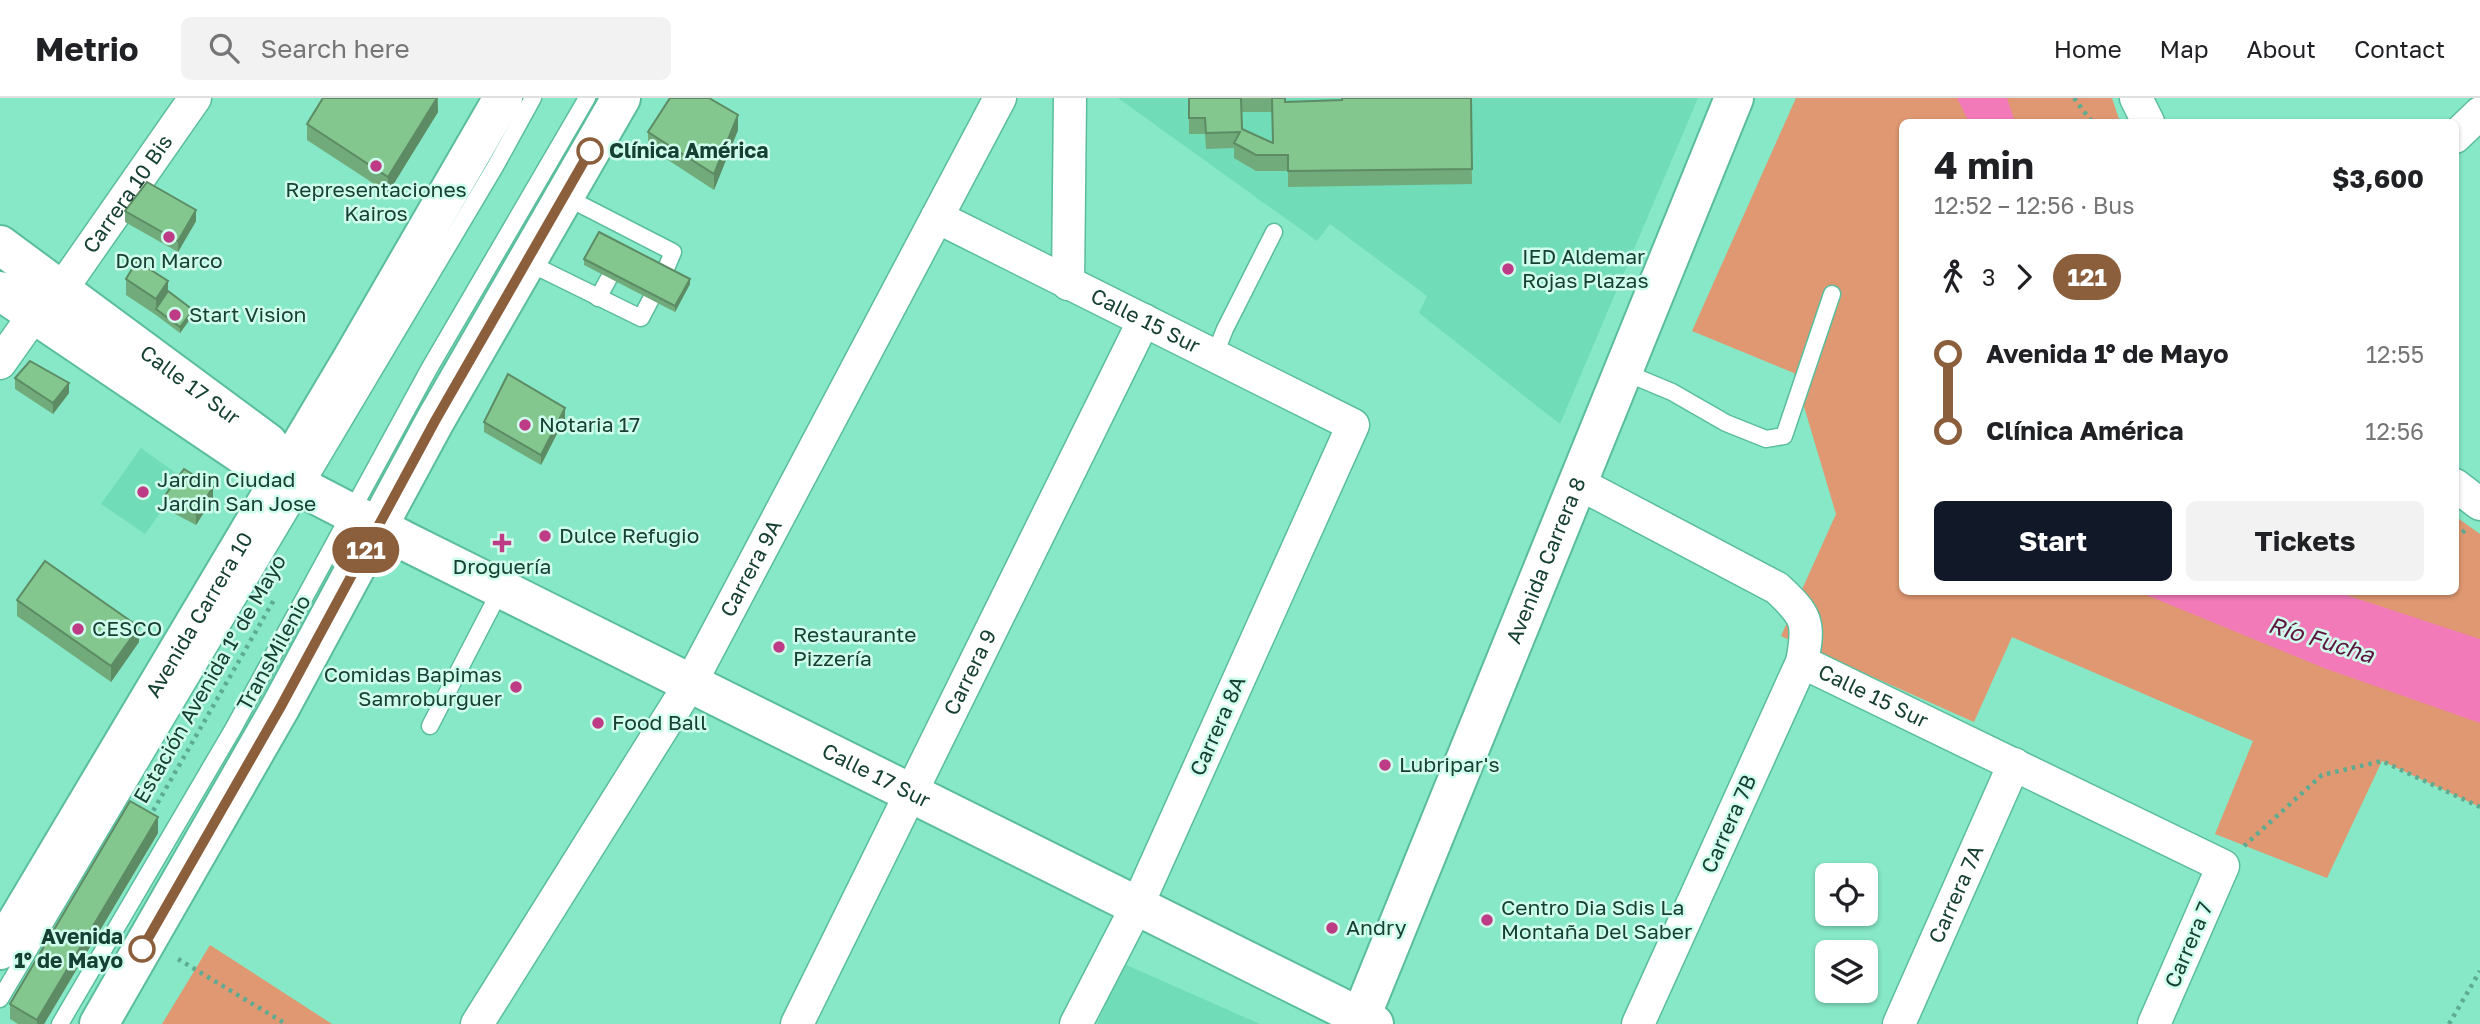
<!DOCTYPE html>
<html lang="en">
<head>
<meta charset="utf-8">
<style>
  body { margin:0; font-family:"Golos Text",sans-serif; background:#f2f2f2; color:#202124; height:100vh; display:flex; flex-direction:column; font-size:26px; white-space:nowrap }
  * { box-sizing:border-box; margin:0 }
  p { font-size:23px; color:#757577 }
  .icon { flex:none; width:38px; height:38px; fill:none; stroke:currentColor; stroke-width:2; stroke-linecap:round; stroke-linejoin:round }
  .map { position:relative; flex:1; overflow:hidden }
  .panel { position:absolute; left:1899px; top:21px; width:560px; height:476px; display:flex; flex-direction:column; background:#fff; border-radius:10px; box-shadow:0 2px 5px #0004 }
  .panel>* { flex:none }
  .badge { padding:0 14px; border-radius:23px; font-size:24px; line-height:46px }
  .tools { position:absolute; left:1815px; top:765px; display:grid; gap:14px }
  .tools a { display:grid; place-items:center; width:63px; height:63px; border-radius:10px; background:#fff; box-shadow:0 2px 5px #0004; font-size:35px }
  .map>.badge { position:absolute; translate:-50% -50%; box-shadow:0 0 0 4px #fff }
  .legs { display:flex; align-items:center; gap:10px; height:77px; padding:0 35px; font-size:23px }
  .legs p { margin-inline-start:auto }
  .overview { display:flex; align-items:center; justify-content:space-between; height:119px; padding:0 35px }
  h1 { font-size:38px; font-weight:700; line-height:52px }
  .cta { display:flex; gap:14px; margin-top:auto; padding:14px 35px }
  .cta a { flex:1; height:80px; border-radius:10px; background:#111827; color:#fff; font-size:28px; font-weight:700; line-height:80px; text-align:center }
  .cta a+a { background:#f2f2f2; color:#202124 }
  ul { padding:0 35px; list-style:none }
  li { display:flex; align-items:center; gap:24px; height:77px; font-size:26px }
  li i { display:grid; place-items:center; width:10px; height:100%; margin:0 9px; background:currentColor }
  li i::after { content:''; width:18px; height:18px; margin:-9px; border:5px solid; border-radius:50%; background:#fff }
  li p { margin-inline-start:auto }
  li:first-child i { background:linear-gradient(#0000 50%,currentColor 0) }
  li:last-child i { background:linear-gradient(currentColor 50%,#0000 0) }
  header { display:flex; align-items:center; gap:42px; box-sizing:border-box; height:98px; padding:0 35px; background:#fff; border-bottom:2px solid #e0e0e0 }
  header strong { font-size:33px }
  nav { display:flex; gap:38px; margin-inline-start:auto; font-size:24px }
  .search { width:490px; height:63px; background:#f2f2f2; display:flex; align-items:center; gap:18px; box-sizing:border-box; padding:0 24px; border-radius:10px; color:#757577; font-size:26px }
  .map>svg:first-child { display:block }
  .built { fill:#70dcb8 }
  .green { fill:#df9871 }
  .water { fill:#f37ab9 }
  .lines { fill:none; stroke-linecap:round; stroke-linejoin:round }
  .service-casing { stroke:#5abd9c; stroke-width:19 }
  .minor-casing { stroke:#5abd9c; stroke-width:35 }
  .tertiary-casing { stroke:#5abd9c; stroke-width:42 }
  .secondary-casing { stroke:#5abd9c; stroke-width:42 }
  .primary-casing { stroke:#5abd9c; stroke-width:42 }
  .path { stroke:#5dab91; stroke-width:4.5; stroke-dasharray:3.5 5; stroke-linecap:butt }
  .service { stroke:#fff; stroke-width:16 }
  .minor { stroke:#fff; stroke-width:32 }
  .tertiary { stroke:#fff; stroke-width:38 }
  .secondary { stroke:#fff; stroke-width:38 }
  .primary { stroke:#fff; stroke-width:38 }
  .wall { fill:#71ab7b; fill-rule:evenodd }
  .shaded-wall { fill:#5c8b64 }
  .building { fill:#83c78f; stroke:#5c8b64; stroke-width:2 }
  .line-1-casing { stroke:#fff; stroke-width:16 }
  .line-1 { stroke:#8b5e3c; stroke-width:10 }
  .stop-1-dot { fill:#fff; stroke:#8b5e3c; stroke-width:3.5 }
  .poi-dot { fill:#bd3c85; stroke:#d0feec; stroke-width:2.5 }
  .labels { text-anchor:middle; stroke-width:5; stroke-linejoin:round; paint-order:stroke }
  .stop-label { font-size:21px; font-weight:bold; fill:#164033; stroke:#d0feec; text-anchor:start }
  .poi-label { font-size:21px; fill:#164033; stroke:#d0feec; text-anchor:start }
  .street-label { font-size:21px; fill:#164033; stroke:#d0feec }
  .water-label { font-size:23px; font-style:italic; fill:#5d133e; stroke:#d0feec }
</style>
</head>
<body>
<header>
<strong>Metrio</strong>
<div class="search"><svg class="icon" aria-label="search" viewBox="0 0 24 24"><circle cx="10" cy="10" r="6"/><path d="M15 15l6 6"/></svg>Search here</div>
<nav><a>Home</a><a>Map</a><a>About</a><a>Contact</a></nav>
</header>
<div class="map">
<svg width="2480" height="926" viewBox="0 0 2480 926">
  <rect width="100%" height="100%" fill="#86e8c6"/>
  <g class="built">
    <path d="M1118,0h580l-138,326 -141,-111 8,-17 -97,-72 -13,17z"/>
    <path d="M141,350l43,31 -39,55 -44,-30z"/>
    <path d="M1124,866l136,60h-163z"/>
  </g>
  <g class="green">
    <path d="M1796,0h316l8,24h-218v470h553v-76l25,18v273l-98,-46 -55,117 -112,-44 38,-93 -241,-104 -38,85 -193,-86 55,-122 -42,-141 -102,-42z"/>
    <path d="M210,847l122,79h-170z"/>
  </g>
  <g class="water">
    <path d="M1957,0h50l8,24h-46z"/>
    <path d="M2139,494h198l143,47v84l-156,-55z"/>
  </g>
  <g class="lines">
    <defs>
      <g id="service">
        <path d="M564,98l109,56 -8,19"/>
        <path d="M527,164l114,56 10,-19"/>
        <path d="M598,200l11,-20"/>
        <path d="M1215,256l10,-25 49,-97"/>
        <path d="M1624,274l48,20 54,31 40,16 18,-3 48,-142"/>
        <path d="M430,628l71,-137"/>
        <path d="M0,901l495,-832 38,-69"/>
        <path d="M60,926l173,-295 196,-360 158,-271"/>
      </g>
      <g id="minor">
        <path d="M2136,0l12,24"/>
        <path d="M2455,39l25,-24"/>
        <path id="s1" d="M937,119l416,208 -216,481 -61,118"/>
        <path d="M1068,186l2,-186"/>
        <path id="s2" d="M61,192l134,-192"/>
        <path d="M0,265l34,-48"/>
        <path d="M1578,385l199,105c30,28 33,34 25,74l-164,362"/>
        <path d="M2455,387l25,19"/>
        <path id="s3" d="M1802,564l421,204 -69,158"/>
        <path id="s4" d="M477,926l213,-340 310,-586"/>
        <path id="s5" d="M797,926l347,-704"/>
        <path id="s6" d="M1899,926l115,-260"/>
      </g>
      <g id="tertiary">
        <path id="s7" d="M0,147l268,198"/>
        <path id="s8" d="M0,193l253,171 152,79 969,483"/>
      </g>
      <g id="secondary">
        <path id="s9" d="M1358,926l376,-926"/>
      </g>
      <g id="primary">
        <path id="s10" d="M0,852l352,-591 151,-261"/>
        <path d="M99,926l181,-316 155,-287 186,-323"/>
      </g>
    </defs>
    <use href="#service" class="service-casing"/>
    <use href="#minor" class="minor-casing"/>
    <use href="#tertiary" class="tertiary-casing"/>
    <use href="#secondary" class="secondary-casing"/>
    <use href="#primary" class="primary-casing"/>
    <g class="path">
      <path d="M2074,0l18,24"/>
      <path d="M2455,439l11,-7"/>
      <path d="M149,720l126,-220"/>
      <path d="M2244,748l78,-71 60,-14 98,46"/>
      <path d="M178,861l108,65"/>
      <path d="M2449,926l31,-53"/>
    </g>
    <use href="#service" class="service"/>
    <use href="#minor" class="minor"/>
    <use href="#tertiary" class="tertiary"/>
    <use href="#secondary" class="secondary"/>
    <use href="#primary" class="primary"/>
  </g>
  <g class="wall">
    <path d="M438,0v14l-50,81 -81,-53v-16z"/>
    <path d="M1189,0h96v4l80,-3 106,-1 1,86 -184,3v-16h-32l-22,-13v-10l-28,1 -1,-15h-16zM1241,14h31l1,31 -31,-14z"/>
    <path d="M738,32l-24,60 -66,-43v-15z"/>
    <path d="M125,113l71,10 -18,31 -53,-30z"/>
    <path d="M584,161l106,25 -15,28 -91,-47z"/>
    <path d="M126,181l42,13 25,23 -13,18 -24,-18 -30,-20z"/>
    <path d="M15,280l54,15 -16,21 -38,-25z"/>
    <path d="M565,320l-24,47 -57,-33v-10z"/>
    <path d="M164,399l49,1 -17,27 -32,-17z"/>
    <path d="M17,502l122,42 -28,40 -94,-66z"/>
    <path d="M158,735l-114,191h-26l-8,-5v-15z"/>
  </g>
  <g class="shaded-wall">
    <path d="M437,0l1,14 -50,81v-16z"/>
    <path d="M738,17v15l-24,60v-16z"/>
    <path d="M196,112v11l-18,31v-11z"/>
    <path d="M690,181v5l-15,28v-6z"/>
    <path d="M168,183v16l-12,12v-10z"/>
    <path d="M193,212v5l-13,18v-6z"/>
    <path d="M69,285v10l-16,21v-11z"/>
    <path d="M565,310v10l-24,47v-10z"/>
    <path d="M213,389v11l-17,27v-11z"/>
    <path d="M139,529v15l-28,40v-16z"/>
    <path d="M158,719v16l-114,191h-7v-4z"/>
  </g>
  <g class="building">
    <path d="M323,0h114l-49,79 -81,-53z"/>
    <path d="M670,0h39l29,17 -24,59 -66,-42z"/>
    <path d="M1189,0h52l1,31 31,14 -1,-45h13v4l57,-2v-2h129l1,71 -184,2v-16h-32l-22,-12 6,-11 -34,1 -1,-15h-16z"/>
    <path d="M147,84l49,28 -18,31 -53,-30z"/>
    <path d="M599,134l91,47 -15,27 -91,-47z"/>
    <path d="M137,163l31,20 -12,18 -30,-20z"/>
    <path d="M168,193l25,19 -13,17 -24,-18z"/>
    <path d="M30,263l39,22 -16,20 -38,-25z"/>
    <path d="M508,276l57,34 -24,47 -57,-33z"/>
    <path d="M184,371l29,18 -17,27 -32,-17z"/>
    <path d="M45,463l94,66 -28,39 -94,-66z"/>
    <path d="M130,703l28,16 -121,203 -27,-16z"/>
  </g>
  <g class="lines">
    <defs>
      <path id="line-1" d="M142,851l138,-241 155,-287 155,-270"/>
    </defs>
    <use href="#line-1" class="line-1-casing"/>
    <use href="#line-1" class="line-1"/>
  </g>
  <g class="stop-1-dot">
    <circle cx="590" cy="53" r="12"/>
    <circle cx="142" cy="851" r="12"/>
  </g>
  <g class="poi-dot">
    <circle cx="376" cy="68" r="7"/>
    <circle cx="169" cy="139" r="7"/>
    <circle cx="1508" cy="171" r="7"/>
    <circle cx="175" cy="217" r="7"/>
    <circle cx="525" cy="327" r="7"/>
    <circle cx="143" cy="394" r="7"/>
    <circle cx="545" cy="438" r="7"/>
    <path d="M498.5 434.5h7v7h7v7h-7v7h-7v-7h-7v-7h7z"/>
    <circle cx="78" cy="531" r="7"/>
    <circle cx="779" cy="549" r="7"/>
    <circle cx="516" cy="589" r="7"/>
    <circle cx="598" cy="625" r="7"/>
    <circle cx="1385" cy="667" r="7"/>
    <circle cx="1487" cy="822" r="7"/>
    <circle cx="1332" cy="830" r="7"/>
  </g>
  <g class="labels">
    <g class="stop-label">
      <text x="609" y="60">Clínica América</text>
      <text x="123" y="846" text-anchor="end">Avenida<tspan x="123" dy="24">1° de Mayo</tspan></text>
    </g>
    <g class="poi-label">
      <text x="376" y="99" text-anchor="middle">Representaciones<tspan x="376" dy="24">Kairos</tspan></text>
      <text x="1522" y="166">IED Aldemar<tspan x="1522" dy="24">Rojas Plazas</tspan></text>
      <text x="169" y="170" text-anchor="middle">Don Marco</text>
      <text x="189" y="224">Start Vision</text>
      <text x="539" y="334">Notaria 17</text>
      <text x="157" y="389">Jardin Ciudad<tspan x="157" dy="24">Jardin San Jose</tspan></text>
      <text x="559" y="445">Dulce Refugio</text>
      <text x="502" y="476" text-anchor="middle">Droguería</text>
      <text x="92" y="538">CESCO</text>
      <text x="793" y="544">Restaurante<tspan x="793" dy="24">Pizzería</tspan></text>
      <text x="502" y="584" text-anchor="end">Comidas Bapimas<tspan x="502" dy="24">Samroburguer</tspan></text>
      <text x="612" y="632">Food Ball</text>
      <text x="1399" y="674">Lubripar's</text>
      <text x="1501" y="817">Centro Dia Sdis La<tspan x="1501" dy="24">Montaña Del Saber</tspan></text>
      <text x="1346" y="837">Andry</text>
    </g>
    <g class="street-label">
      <text dy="7" stroke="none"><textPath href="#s2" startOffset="117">Carrera 10 Bis</textPath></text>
      <text dy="7" stroke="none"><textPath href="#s1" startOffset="233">Calle 15 Sur</textPath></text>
      <text dy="7" stroke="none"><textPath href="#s7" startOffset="236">Calle 17 Sur</textPath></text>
      <text dy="7" stroke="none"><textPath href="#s9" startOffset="500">Avenida Carrera 8</textPath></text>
      <text dy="7" stroke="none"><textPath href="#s4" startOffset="532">Carrera 9A</textPath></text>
      <text dy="7" stroke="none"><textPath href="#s10" startOffset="390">Avenida Carrera 10</textPath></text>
      <text transform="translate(274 555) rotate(-61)" y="7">TransMilenio</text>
      <text dy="7" stroke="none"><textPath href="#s5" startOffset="392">Carrera 9</textPath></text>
      <text transform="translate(210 581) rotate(-60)" y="7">Estación Avenida 1° de Mayo</text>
      <text dy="7" stroke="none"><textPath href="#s3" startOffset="79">Calle 15 Sur</textPath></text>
      <text transform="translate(1218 628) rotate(-66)" y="7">Carrera 8A</text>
      <text dy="7" stroke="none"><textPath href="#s8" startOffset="1003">Calle 17 Sur</textPath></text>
      <text transform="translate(1729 726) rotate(-66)" y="7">Carrera 7B</text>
      <text dy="7" stroke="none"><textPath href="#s6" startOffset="142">Carrera 7A</textPath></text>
      <text transform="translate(2189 847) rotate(-67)" y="7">Carrera 7</text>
    </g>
    <g class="water-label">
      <text transform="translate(2321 542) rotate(17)" y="8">Río Fucha</text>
    </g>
  </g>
</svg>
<div class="tools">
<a><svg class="icon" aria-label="locate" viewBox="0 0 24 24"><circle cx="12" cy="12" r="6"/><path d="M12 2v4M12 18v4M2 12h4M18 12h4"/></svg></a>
<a><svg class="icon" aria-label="layers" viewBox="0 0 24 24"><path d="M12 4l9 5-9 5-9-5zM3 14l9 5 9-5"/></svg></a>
</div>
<b class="badge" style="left:366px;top:452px;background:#8b5e3c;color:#fff">121</b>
<section class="panel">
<div class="overview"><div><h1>4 min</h1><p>12:52 – 12:56 · Bus</p></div><b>$3,600</b></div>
<div class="legs"><svg class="icon" aria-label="walk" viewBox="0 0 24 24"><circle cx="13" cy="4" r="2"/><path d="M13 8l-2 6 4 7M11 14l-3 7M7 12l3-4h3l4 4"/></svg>3<svg class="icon" aria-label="forward" viewBox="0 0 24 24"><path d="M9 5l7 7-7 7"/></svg><b class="badge" style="background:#8b5e3c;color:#fff">121</b></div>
<ul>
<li><i style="color:#8b5e3c"></i><b>Avenida 1° de Mayo</b><p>12:55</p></li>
<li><i style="color:#8b5e3c"></i><b>Clínica América</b><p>12:56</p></li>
</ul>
<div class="cta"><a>Start</a><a>Tickets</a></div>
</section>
</div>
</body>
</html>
